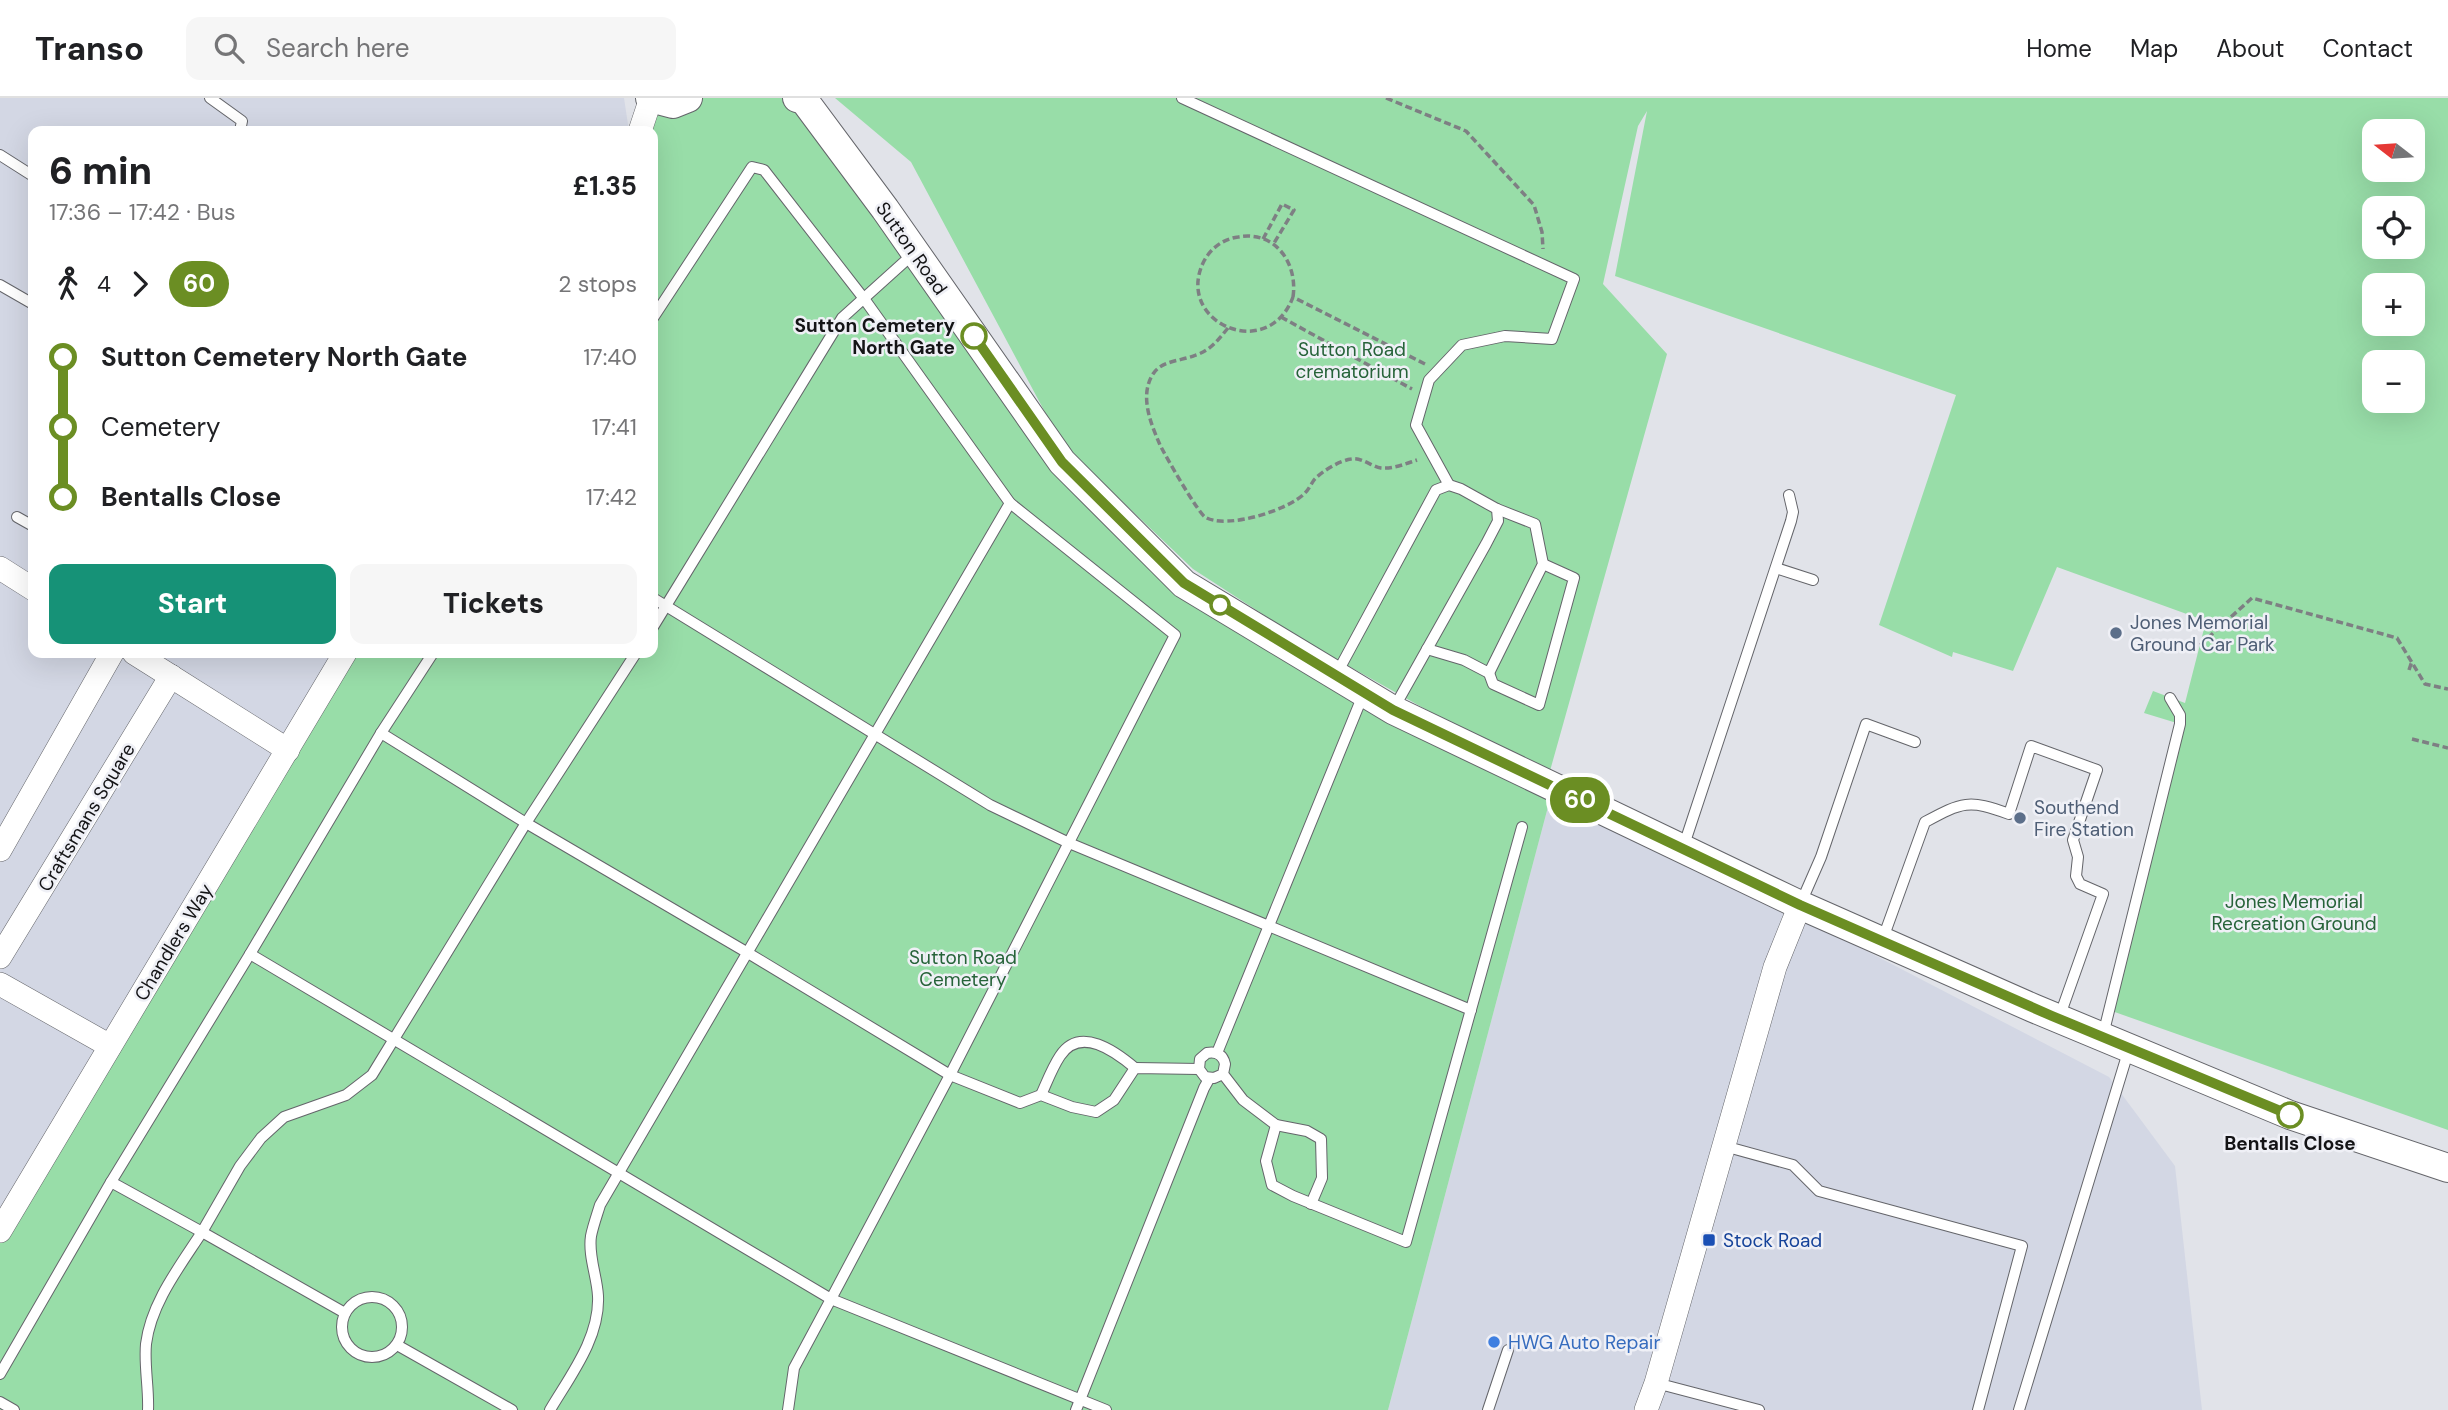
<!DOCTYPE html>
<html lang="en">
<head>
<meta charset="utf-8">
<style>
  body { margin:0; font-family:"DM Sans",sans-serif; background:#f6f6f6; color:#202124; height:100vh; display:flex; flex-direction:column; font-size:26px; white-space:nowrap }
  * { box-sizing:border-box; margin:0 }
  p { font-size:23px; color:#757577 }
  .icon { flex:none; width:38px; height:38px; fill:none; stroke:currentColor; stroke-width:2; stroke-linecap:round; stroke-linejoin:round }
  .map { position:relative; flex:1; overflow:hidden }
  .side { position:absolute; left:28px; top:28px; width:630px; height:532px; display:flex; flex-direction:column; background:#fff; border-radius:14px; box-shadow:0 7px 28px #0002 }
  .side>* { flex:none }
  .badge { padding:0 14px; border-radius:23px; font-size:24px; line-height:46px }
  .needle { width:46px; rotate:287deg }
  .controls { position:absolute; left:2362px; top:21px; display:grid; gap:14px }
  .controls a { display:grid; place-items:center; width:63px; height:63px; border-radius:14px; background:#fff; box-shadow:0 7px 28px #0002; font-size:35px }
  .map>.badge { position:absolute; translate:-50% -50%; box-shadow:0 0 0 4px #fff }
  .legs { display:flex; align-items:center; gap:10px; height:77px; padding:0 21px; font-size:23px }
  .legs p { margin-inline-start:auto }
  .summary { display:flex; align-items:center; justify-content:space-between; height:119px; padding:0 21px }
  h1 { font-size:38px; font-weight:800; line-height:52px }
  .primary-button { display:flex; gap:14px; margin-top:auto; padding:14px 21px }
  .primary-button a { flex:1; height:80px; border-radius:14px; background:#169277; color:#fff; font-size:28px; font-weight:800; line-height:80px; text-align:center }
  .primary-button a+a { background:#f6f6f6; color:#202124 }
  ul { padding:0 21px; list-style:none }
  li { display:flex; align-items:center; gap:24px; height:70px; font-size:26px }
  li i { display:grid; place-items:center; width:10px; height:100%; margin:0 9px; background:currentColor }
  li i::after { content:''; width:18px; height:18px; margin:-9px; border:5px solid; border-radius:50%; background:#fff }
  li p { margin-inline-start:auto }
  li:first-child i { background:linear-gradient(#0000 50%,currentColor 0) }
  li:last-child i { background:linear-gradient(currentColor 50%,#0000 0) }
  header { display:flex; align-items:center; gap:42px; box-sizing:border-box; height:98px; padding:0 35px; background:#fff; border-bottom:2px solid #e0e0e0 }
  header strong { font-size:33px }
  nav { display:flex; gap:38px; margin-inline-start:auto; font-size:24px }
  .search { width:490px; height:63px; background:#f6f6f6; display:flex; align-items:center; gap:18px; box-sizing:border-box; padding:0 24px; border-radius:14px; color:#757577; font-size:26px }
  .map>svg:first-child { display:block }
  .built { fill:#d3d7e4 }
  .green { fill:#98dda8; fill-rule:evenodd }
  .lines { fill:none; stroke-linecap:round; stroke-linejoin:round }
  .service-casing { stroke:#64656a; stroke-width:12 }
  .minor-casing { stroke:#64656a; stroke-width:24 }
  .tertiary-casing { stroke:#64656a; stroke-width:30 }
  .path { stroke:#7e7f83; stroke-width:3.5; stroke-dasharray:7 3.5; stroke-linecap:butt }
  .service { stroke:#fff; stroke-width:10 }
  .minor { stroke:#fff; stroke-width:23 }
  .tertiary { stroke:#fff; stroke-width:28 }
  .line-1-casing { stroke:#fff; stroke-width:16 }
  .line-1 { stroke:#6b8e23; stroke-width:10 }
  .stop-1-dot { fill:#fff; stroke:#6b8e23; stroke-width:3.5 }
  .service-dot { fill:#5c6f8a; stroke:#eff0f6; stroke-width:2.5 }
  .transit-dot { fill:#1a4fb4; stroke:#eff0f6; stroke-width:2.5 }
  .shop-dot { fill:#3f7fe0; stroke:#eff0f6; stroke-width:2.5 }
  .labels { text-anchor:middle; stroke-width:5; stroke-linejoin:round; paint-order:stroke }
  .street-label { font-size:19px; fill:#141416; stroke:#eff0f6 }
  .stop-label { font-size:19px; font-weight:bold; fill:#141416; stroke:#eff0f6; text-anchor:end }
  .park-label { font-size:19px; fill:#266339; stroke:#eff0f6 }
  .service-label { font-size:19px; fill:#4e5e75; stroke:#eff0f6; text-anchor:start }
  .transit-label { font-size:19px; fill:#164399; stroke:#eff0f6; text-anchor:start }
  .shop-label { font-size:19px; fill:#366cbe; stroke:#eff0f6; text-anchor:start }
</style>
</head>
<body>
<header>
<strong>Transo</strong>
<div class="search"><svg class="icon" aria-label="search" viewBox="0 0 24 24"><circle cx="10" cy="10" r="6"/><path d="M15 15l6 6"/></svg>Search here</div>
<nav><a>Home</a><a>Map</a><a>About</a><a>Contact</a></nav>
</header>
<div class="map">
<svg width="2448" height="1312" viewBox="0 0 2448 1312">
  <rect width="100%" height="100%" fill="#e1e3e9"/>
  <g class="built">
    <path d="M0,0h624l5,33h-596v522h305l-338,571z"/>
    <path d="M1553,690l556,289 66,89 27,244h-814z"/>
  </g>
  <g class="green">
    <path d="M651,0h146l265,364 122,121 369,205 -165,622h-1388v-179l345,-578h308v-522h-13z"/>
    <path d="M835,0h1613v1032l-339,-120 71,-286 -36,-11 9,-22 32,12 21,-82 -149,-54 -44,104 -60,-19 -1,5 -73,-32 77,-230 -341,-119 32,-165 -9,15 -35,158 64,70 -119,424 -244,-137 -111,-72 -131,-125 -151,-282zM2375,33h38v39h-38zM2375,110h38v39h-38zM2375,187h38v39h-38zM2375,264h38v39h-38z"/>
  </g>
  <g class="lines">
    <defs>
      <g id="service">
        <path d="M210,0l32,23 -2,10"/>
        <path d="M1182,0l392,181 -22,60 -47,-3 -43,9 -33,35 -13,45 33,60"/>
        <path d="M0,57l33,21"/>
        <path d="M0,187l33,19"/>
        <path d="M17,419l16,9"/>
        <path d="M1776,470l37,12"/>
        <path d="M653,500l337,207 79,38 402,167"/>
        <path d="M653,529l189,-309 71,-64"/>
        <path d="M1427,551l37,11 25,13 54,-109 -8,-40 -38,-15"/>
        <path d="M433,555l-52,80 -131,221 581,345 119,-224 225,-440 -165,-132 -145,-203 -101,-130 -12,-3 -99,151"/>
        <path d="M1489,575l4,11 46,21 35,-127 -31,-14"/>
        <path d="M1336,577l100,-185 13,-5 12,4 36,20 1,12 -12,23 -92,164"/>
        <path d="M381,635l145,90 222,130 202,122 70,28 21,-8 31,12 24,5 18,-12 21,-32 64,1"/>
        <path d="M1683,750l108,-327 2,-9 -4,-17"/>
        <path d="M1800,807l21,-48 45,-133 49,18"/>
        <path d="M1882,843l43,-119c37,-20 44,-23 84,-8l22,-68 66,24 -24,70 5,17 -2,19 4,8 23,10 -44,124"/>
        <path d="M250,856l-139,228 91,50 38,-66 21,-28 23,-21 62,-22 26,-20 154,-252 110,-170"/>
        <path d="M2103,937l77,-311v-9l-10,-17"/>
        <path d="M1217,955l146,-358"/>
        <path d="M1223,976l-9,4 -9,-1 -6,-8 1,-10 7,-6c10,-2 16,2 18,11l-2,10 20,26 33,25 -10,36 6,24 21,11 113,46 116,-415"/>
        <path d="M1041,997c6,-13 11,-27 19,-39 20,-31 56,-4 75,12"/>
        <path d="M1276,1027l31,6 14,8 1,39 -11,26"/>
        <path d="M1724,1048l69,19 26,26 203,55 -44,164"/>
        <circle cx="372" cy="1229" r="30"/>
        <path d="M397,1247l115,65"/>
        <path d="M0,1276l111,-192"/>
        <path d="M1656,1285l103,27"/>
        <path d="M0,1304l14,8"/>
        <path d="M148,1312c1,-22 -4,-44 -2,-66 5,-41 34,-78 56,-112l143,81"/>
        <path d="M550,1312c20,-34 50,-72 48,-114 -1,-20 -10,-40 -7,-60 2,-10 6,-21 9,-31l410,-702"/>
        <path d="M788,1312l6,-42 37,-69 275,111"/>
        <path d="M1076,1312l128,-322 5,-9"/>
        <path d="M1488,1312l20,-60"/>
        <path d="M2019,1312l110,-361"/>
      </g>
      <g id="minor">
        <path d="M640,33l11,-33"/>
        <path d="M0,470l33,21"/>
        <path d="M134,555l154,97"/>
        <path d="M0,752l112,-197"/>
        <path d="M0,859l171,-281"/>
        <path d="M0,886l110,62"/>
        <path d="M0,1133l345,-578"/>
        <path d="M1646,1312l10,-27 119,-416 25,-62"/>
      </g>
      <g id="tertiary">
        <path d="M650,0l23,6 15,-6"/>
        <path d="M797,0l7,2 81,109 177,253 122,122 209,126 407,195 233,103 257,107 158,53"/>
      </g>
    </defs>
    <use href="#service" class="service-casing"/>
    <use href="#minor" class="minor-casing"/>
    <use href="#tertiary" class="tertiary-casing"/>
    <g class="path">
      <path d="M1386,0l80,33 68,74 8,27 1,17"/>
      <path d="M1263,141l19,-35 12,6 -20,33"/>
      <path d="M1293,199c5,-34 -18,-67 -55,-60 -15,2 -27,11 -34,24 -31,61 64,103 89,36l132,67"/>
      <path d="M1281,219l131,72"/>
      <path d="M1228,230c-10,12 -17,22 -32,27 -14,6 -34,5 -43,19 -14,22 -2,50 7,71 6,12 37,66 45,72 21,13 84,-7 100,-24 4,-4 6,-9 9,-13 8,-9 25,-19 37,-21 10,-2 20,7 30,9 12,1 24,-4 36,-8"/>
      <path d="M2200,547l52,-47 145,40 28,46 23,5"/>
      <path d="M2409,572l3,-9"/>
      <path d="M2412,641l36,9"/>
    </g>
    <use href="#service" class="service"/>
    <use href="#minor" class="minor"/>
    <use href="#tertiary" class="tertiary"/>
  </g>
  <g class="lines">
    <defs>
      <path id="line-1" d="M974,238l88,126 122,121 209,127 407,195 252,111 238,99"/>
    </defs>
    <use href="#line-1" class="line-1-casing"/>
    <use href="#line-1" class="line-1"/>
  </g>
  <g class="stop-1-dot">
    <circle cx="974" cy="238" r="12"/>
    <circle cx="1220" cy="507" r="9"/>
    <circle cx="2290" cy="1017" r="12"/>
  </g>
  <g class="service-dot">
    <circle cx="2116" cy="535" r="7"/>
    <circle cx="2020" cy="720" r="7"/>
  </g>
  <rect class="transit-dot" x="1702" y="1135" width="14" height="14" rx="3.5"/>
  <circle class="shop-dot" cx="1494" cy="1244" r="7"/>
  <g class="labels">
    <g class="street-label">
      <text transform="translate(912 150) rotate(55)" y="7">Sutton Road</text>
      <text transform="translate(86 719) rotate(-59)" y="7">Craftsmans Square</text>
      <text transform="translate(173 844) rotate(-59)" y="7">Chandlers Way</text>
    </g>
    <g class="stop-label">
      <text x="955" y="234">Sutton Cemetery<tspan x="955" dy="22">North Gate</tspan></text>
      <text x="2290" y="1052" text-anchor="middle">Bentalls Close</text>
    </g>
    <g class="park-label">
      <text x="1352" y="258">Sutton Road<tspan x="1352" dy="22">crematorium</tspan></text>
      <text x="2294" y="810">Jones Memorial<tspan x="2294" dy="22">Recreation Ground</tspan></text>
      <text x="963" y="866">Sutton Road<tspan x="963" dy="22">Cemetery</tspan></text>
    </g>
    <g class="service-label">
      <text x="2130" y="531">Jones Memorial<tspan x="2130" dy="22">Ground Car Park</tspan></text>
      <text x="2034" y="716">Southend<tspan x="2034" dy="22">Fire Station</tspan></text>
    </g>
    <g class="transit-label">
      <text x="1723" y="1149">Stock Road</text>
    </g>
    <g class="shop-label">
      <text x="1508" y="1251">HWG Auto Repair</text>
    </g>
  </g>
</svg>
<div class="controls">
<a><svg class="needle" viewBox="-14 -14 28 28"><path d="M0-13l5 13h-10z" fill="#e53935"/><path d="M0 13l5-13h-10z" fill="#757577"/></svg></a>
<a><svg class="icon" aria-label="locate" viewBox="0 0 24 24"><circle cx="12" cy="12" r="6"/><path d="M12 2v4M12 18v4M2 12h4M18 12h4"/></svg></a>
<a>+</a>
<a>−</a>
</div>
<b class="badge" style="left:1580px;top:702px;background:#6b8e23;color:#fff">60</b>
<section class="side">
<div class="summary"><div><h1>6 min</h1><p>17:36 – 17:42 · Bus</p></div><b>£1.35</b></div>
<div class="legs"><svg class="icon" aria-label="walk" viewBox="0 0 24 24"><circle cx="13" cy="4" r="2"/><path d="M13 8l-2 6 4 7M11 14l-3 7M7 12l3-4h3l4 4"/></svg>4<svg class="icon" aria-label="forward" viewBox="0 0 24 24"><path d="M9 5l7 7-7 7"/></svg><b class="badge" style="background:#6b8e23;color:#fff">60</b><p>2 stops</p></div>
<ul>
<li><i style="color:#6b8e23"></i><b>Sutton Cemetery North Gate</b><p>17:40</p></li>
<li><i style="color:#6b8e23"></i><span>Cemetery</span><p>17:41</p></li>
<li><i style="color:#6b8e23"></i><b>Bentalls Close</b><p>17:42</p></li>
</ul>
<div class="primary-button"><a>Start</a><a>Tickets</a></div>
</section>
</div>
</body>
</html>
